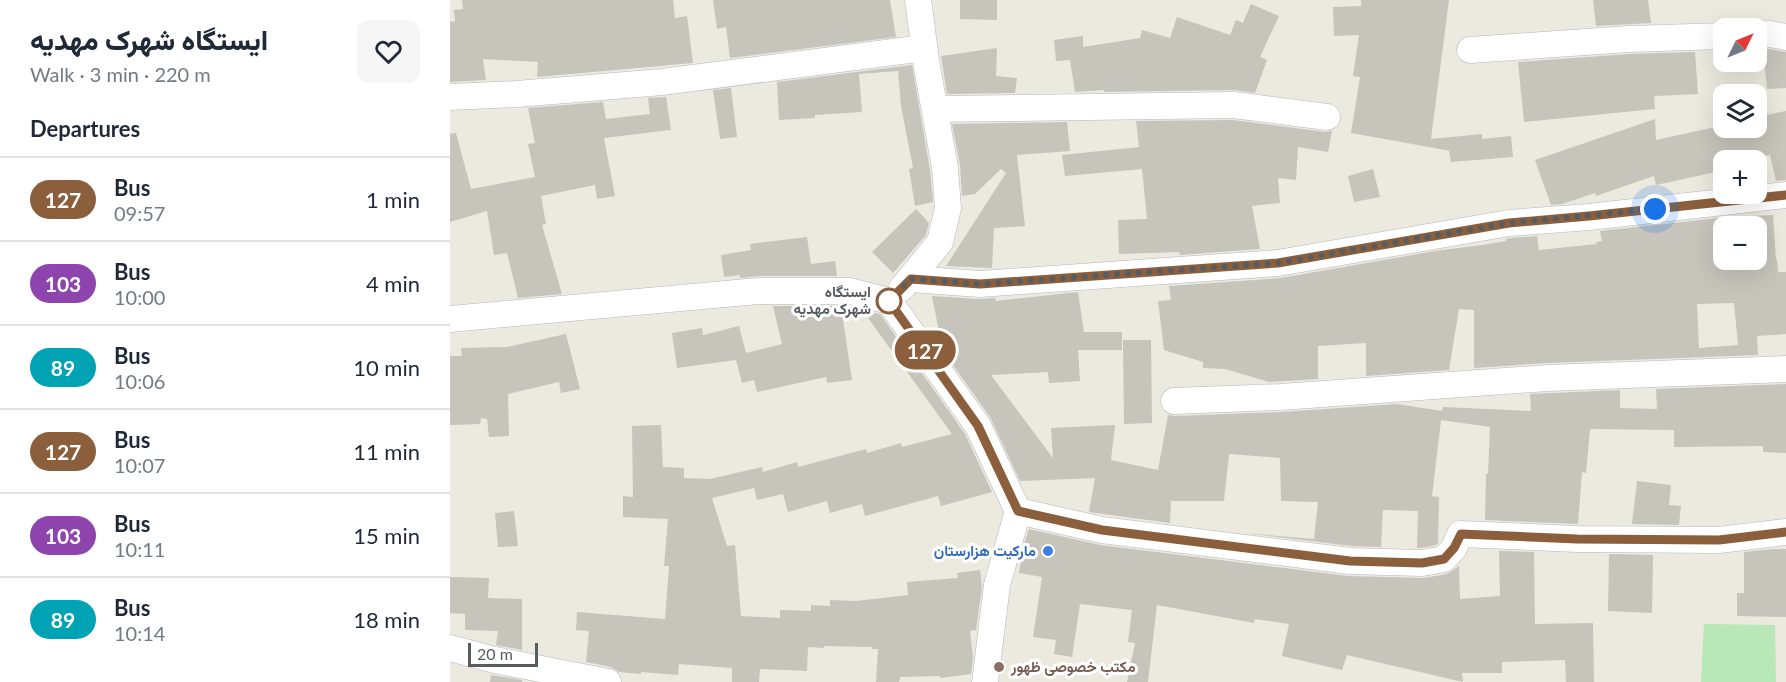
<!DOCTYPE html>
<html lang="en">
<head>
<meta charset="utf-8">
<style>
  body { margin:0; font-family:Lato,Vazirmatn,sans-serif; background:#f6f6f7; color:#1f2937; height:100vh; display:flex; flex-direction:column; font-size:22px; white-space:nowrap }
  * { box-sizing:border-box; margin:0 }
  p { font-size:20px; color:#747a83 }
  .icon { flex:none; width:33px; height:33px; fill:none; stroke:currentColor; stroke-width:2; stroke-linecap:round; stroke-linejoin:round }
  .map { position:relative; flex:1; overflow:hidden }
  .details { display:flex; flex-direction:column; background:#fff; width:450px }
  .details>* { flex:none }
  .badge { padding:0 12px; border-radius:20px; font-size:21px; line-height:39px }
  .needle { width:39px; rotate:47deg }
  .controls { position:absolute; left:1263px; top:18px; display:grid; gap:12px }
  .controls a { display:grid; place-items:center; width:54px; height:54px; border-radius:12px; background:#fff; box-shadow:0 6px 24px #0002; font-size:30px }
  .scale { position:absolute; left:18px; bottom:15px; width:70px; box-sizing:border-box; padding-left:6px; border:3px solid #575c61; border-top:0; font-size:16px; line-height:21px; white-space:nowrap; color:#575c61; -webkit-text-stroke:4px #fff; paint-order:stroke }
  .you { position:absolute; width:30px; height:30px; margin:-15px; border:4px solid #fff; border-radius:50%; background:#1a73e8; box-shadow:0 0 0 9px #1a73e833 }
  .map>.badge { position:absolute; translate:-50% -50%; box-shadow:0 0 0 3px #fff }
  h2 { padding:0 30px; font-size:22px; line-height:54px }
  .round { display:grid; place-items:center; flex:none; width:63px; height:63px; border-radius:12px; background:#f6f6f7 }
  .summary { display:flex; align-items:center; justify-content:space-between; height:102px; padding:0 30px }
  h1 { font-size:28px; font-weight:800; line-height:45px }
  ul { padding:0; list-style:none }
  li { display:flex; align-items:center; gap:18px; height:84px; padding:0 30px; border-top:2px solid #e0e1e3 }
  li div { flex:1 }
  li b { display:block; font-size:22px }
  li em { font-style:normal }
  li .badge { min-width:66px; font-weight:700; text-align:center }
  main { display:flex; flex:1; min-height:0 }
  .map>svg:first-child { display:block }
  .green { fill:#b8e7b8 }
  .building { fill:#c7c4bb; fill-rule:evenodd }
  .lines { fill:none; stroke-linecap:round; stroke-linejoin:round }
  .minor-casing { stroke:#b4b7bd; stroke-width:27 }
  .minor { stroke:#fff; stroke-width:26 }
  .line-casing { stroke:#fff; stroke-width:14 }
  .line { stroke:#8b5e3c; stroke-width:9 }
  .walk { stroke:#575c61; stroke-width:6; stroke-dasharray:0 10.8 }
  .stop-dot { fill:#fff; stroke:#8b5e3c; stroke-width:3 }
  .shop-dot { fill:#3f7fe0; stroke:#fff; stroke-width:2 }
  .education-dot { fill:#8d6e63; stroke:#fff; stroke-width:2 }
  .labels { text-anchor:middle; stroke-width:6; stroke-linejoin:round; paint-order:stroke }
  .stop-label { font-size:15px; font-weight:bold; fill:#575c61; stroke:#fff; text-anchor:end }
  .shop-label { font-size:15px; font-weight:bold; fill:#366cbe; stroke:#fff; text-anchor:end }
  .education-label { font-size:15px; font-weight:bold; fill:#785e54; stroke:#fff; text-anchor:start }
</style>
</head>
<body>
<main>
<section class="details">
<div class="summary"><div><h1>ایستگاه شهرک مهدیه</h1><p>Walk · 3 min · 220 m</p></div><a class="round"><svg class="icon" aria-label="heart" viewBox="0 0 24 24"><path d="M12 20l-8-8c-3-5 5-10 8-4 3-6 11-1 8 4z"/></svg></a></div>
<h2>Departures</h2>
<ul>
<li><span class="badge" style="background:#8b5e3c;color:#fff">127</span><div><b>Bus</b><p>09:57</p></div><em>1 min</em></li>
<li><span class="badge" style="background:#8e44ad;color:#fff">103</span><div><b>Bus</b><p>10:00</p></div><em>4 min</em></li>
<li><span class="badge" style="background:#00a3b4;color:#fff">89</span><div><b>Bus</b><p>10:06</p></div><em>10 min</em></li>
<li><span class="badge" style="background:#8b5e3c;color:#fff">127</span><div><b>Bus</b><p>10:07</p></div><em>11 min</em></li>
<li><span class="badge" style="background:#8e44ad;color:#fff">103</span><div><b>Bus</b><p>10:11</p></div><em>15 min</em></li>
<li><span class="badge" style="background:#00a3b4;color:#fff">89</span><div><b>Bus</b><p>10:14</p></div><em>18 min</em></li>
</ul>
</section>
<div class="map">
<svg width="1336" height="682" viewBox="0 0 1336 682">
  <rect width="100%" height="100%" fill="#ece9de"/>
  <path class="green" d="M1254,624l71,1 1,57h-75z"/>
  <g class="building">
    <path d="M12,0h211l2,18 12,-2 6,47 -156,14 1,-15 -55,-3 3,21 -36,2v-60l5,-1 -1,-11 9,-1z"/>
    <path d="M263,0h177l6,37 -166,21 -4,-31 -9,2z"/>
    <path d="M510,0h37v20l-37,-1z"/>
    <path d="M911,0h88l-18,139 51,-5v5l29,-3 2,21 -62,5 -2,-11h2l-100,-18 9,-56 -7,-1 6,-41 -25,1 -1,-29 28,-1z"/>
    <path d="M1143,0h55l3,23 -55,3z"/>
    <path d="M801,4l28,12 -19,41 7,3 -12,33 -21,-3 -130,2v-2l-29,2 -5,-32 -14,1 -2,-21 29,-4v11l57,-9 2,-8 28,8 7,-21 53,18 6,-15 7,3z"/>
    <path d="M547,48l-1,28 21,2 -2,15 -68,1 -6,-38z"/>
    <path d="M1319,49l17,3v36l-19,1 -4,-39z"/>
    <path d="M1245,52l3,42 -44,2 1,13 -131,13 -6,-60 112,-8z"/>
    <path d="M462,65l18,105 3,32 -18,4 -6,-37 4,-1 -12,-62 -3,-35 -39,3 3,38 -47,3v3l-36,2 -2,-38z"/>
    <path d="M281,88l6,49 -17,2 -7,-49z"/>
    <path d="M216,97l5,33 -67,8 11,58 -18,3 -2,-14 -54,11 5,28 -4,1 20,69 -44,4 -11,-45 -13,2 -7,-44 -37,11v-88l6,-1 15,56 64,-12 -7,-33 7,-1 -7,-35 75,-6 3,17 44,-5 -2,-16z"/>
    <path d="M1336,111v69l-10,1 -6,-26 -23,5h-30l3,11 -64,14 -2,-9 -58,20 -1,-3 -33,11 -11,1 -16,-45 120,-41 1,21 55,-12h45v-11z"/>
    <path d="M783,120l92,12 7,-1 -4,21 -30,-5 -2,33 -18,-2 2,25 -28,3 8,43 -80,6 -1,-3 -60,2 -1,-34 29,-1 -5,-50 -77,7 -3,-21 77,-8 -3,-26z"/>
    <path d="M617,122l3,29 -53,4 8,71 -31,2 -2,40 -46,-2 60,-93 -5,-4 -26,25 -13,2 -2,-31 -8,-41z"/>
    <path d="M923,169l7,28 -26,5 -6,-26z"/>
    <path d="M466,209l13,14 -3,12 -33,38 -21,-21z"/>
    <path d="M1323,215l3,45h1l1,12h8v62l-29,2 1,19 -211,8 -73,5v-58l-15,-1 -10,61 -83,6v-33l-48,3v33l-49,3 -44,-13 -22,-1v-6l-39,-12 -6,-49 13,-1 -2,-14 112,-8 154,-27 47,-6 24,-4v-2l5,-1 26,-2 2,14 58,-6 -1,-2 6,-1 -2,-10 127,-14zM1274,226h32v34h-32zM1284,303l4,42 -39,3 -2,-44z"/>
    <path d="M357,237l4,27 24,-3 2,15h-79l-18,2v-3l-16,2 -3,-22 30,-5 -1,-6z"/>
    <path d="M628,292l6,40h38v18h-44l2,31 -31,2 -1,-11 -57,3 62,83 -2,-30 64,-3 -4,35 47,10 10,-55 7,1 107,-4 115,-8 45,7 1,-4 88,4 -1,-17 90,-4v18l37,1 -1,-20 130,-5v69l-23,-1v-6l-89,1v-17l-84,-1 -4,44 -4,-1 -4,52 -93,-4 1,-46h2l2,-47 -49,-7 -9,76 7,1 -1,46 -2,2 -15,3h-4l1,-37 -35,-1 -2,37 -30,-1 -106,-13 69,6 4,-37 -37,-1 -1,-43 -51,-4 -5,47h-53l-1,22 -81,-11 6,-34 -75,3 -30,-64 -47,-66 -11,-55 47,3 16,-1 1,3z"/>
    <path d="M323,306h68l11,74 -25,3 -1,-6 -69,15 -3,-12 -12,3 -6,-23 -59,8 -5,-35 30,-5 1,7 36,-9 7,27 36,-9z"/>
    <path d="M425,313l5,1 85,120 27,58 -51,14 -3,-10 -73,20 -3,-12 -32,9 -3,-12 -39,11 -5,-18 -26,6 -3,-12 -42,10 15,48 8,-1 6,71 39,2v-8l31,1v-6l19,1v-6l26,1 52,-6 -1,-13 51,-4 -1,-5 23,-3 2,17 -6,43 -6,1 3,27 -2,16 -31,4v-2l-40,1 -1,5h-23l2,-33h-6v-2l-48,-1v2l-16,-1 -1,24 -47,-2 -1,13h-27v-14l-53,-4 -1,11 -37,-3v2l-22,-2 -8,-5 -25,-5 3,-31 -13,-1 1,-18 88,7 4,-53h-5l4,-47 -45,-2v-21l10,1 -1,-71 29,-1 2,42 21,1v10l26,1 52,-12 1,5 34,-10 1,5 68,-18 1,4 34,-10 1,4 50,-13 -84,-116z"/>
    <path d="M116,334l14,55 -19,4 -2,-11 -51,12 1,42 -20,1 -2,-18 -6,-1 -1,6 -30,1v-69h12l-1,-8 46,-1z"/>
    <path d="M673,340h28l1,83 -28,1z"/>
    <path d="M1187,481l34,4 -2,20 12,1 -2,19 -47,-1z"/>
    <path d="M64,511l4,35 -20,1 -3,-34z"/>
    <path d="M579,529l71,16 248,31 76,2 23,-4 12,-8 1,33 40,-3 -1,-45 35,1 1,72 58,-1 1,59h-28l-1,-22 -63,2v11h-40l1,9 -116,-27 -5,15 -60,-14 7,-32 -34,-5 -1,4 -97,-18 -9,77h-21l8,-39 -7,-1 4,-32 -52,-6 -8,53 -18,-3 2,-14 -23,-3 9,-60 -23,-4 4,-26z"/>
    <path d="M1322,549h14v68l-49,-1v-23h7v-41z"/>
    <path d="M1159,554l44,1 -1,58 -44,-2z"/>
    <path d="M0,577l39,1 -1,20 34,1v51l-26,-5 2,-14 -33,-1v-16l-15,-1z"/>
    <path d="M41,675l31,5v2h-32z"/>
  </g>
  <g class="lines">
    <defs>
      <g id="minor">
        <path d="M1306,35l14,-1 16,3"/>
        <path d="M1020,50l159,-11 95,-3"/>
        <path d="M0,97l67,-3 145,-12 262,-34"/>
        <path d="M485,109l299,-4 93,12"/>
        <path d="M461,279l69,5 298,-21 231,-40 80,-6 197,-22"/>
        <path d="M452,288l38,-46 8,-34 -3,-40 -18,-101 -9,-67"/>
        <path d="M0,319l308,-28h92l39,10 89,125 40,85 -21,74 -12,97"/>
        <path d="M724,401l107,-4 267,-19 238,-9"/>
        <path d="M568,511l84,19 248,31 72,2 22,-4 10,-11 6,-14 117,5 142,1 67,-8"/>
        <path d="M0,648l45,12 113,22"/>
      </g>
    </defs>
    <use href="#minor" class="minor-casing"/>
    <use href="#minor" class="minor"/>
  </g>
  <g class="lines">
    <defs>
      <path id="line" d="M1336,195l-197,21 -80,7 -231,40 -298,21 -69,-5 -22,22 89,125 40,85 84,19 248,31 72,2 22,-4 10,-11 7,-14 116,5 142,1 67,-8"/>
    </defs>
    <use href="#line" class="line-casing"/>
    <use href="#line" class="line"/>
    <path class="walk" d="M439,301l22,-22 69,5 298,-21 231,-40 146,-14"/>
  </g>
  <circle class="stop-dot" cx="439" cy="301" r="12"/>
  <circle class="shop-dot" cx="598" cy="551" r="6"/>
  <circle class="education-dot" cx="549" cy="667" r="6"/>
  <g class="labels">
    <g class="stop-label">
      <text x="421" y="297">ایستگاه<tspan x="421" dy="17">شهرک مهدیه</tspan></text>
    </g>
    <g class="shop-label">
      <text x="586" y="556">مارکیت هزارستان</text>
    </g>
    <g class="education-label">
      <text x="561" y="672">مکتب خصوصی ظهور</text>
    </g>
  </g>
</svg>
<div class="controls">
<a><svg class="needle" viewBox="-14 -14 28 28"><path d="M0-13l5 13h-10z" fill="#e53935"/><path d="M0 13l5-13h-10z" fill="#747a83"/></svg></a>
<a><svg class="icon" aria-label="layers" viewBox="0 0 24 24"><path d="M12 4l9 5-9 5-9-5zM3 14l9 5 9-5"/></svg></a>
<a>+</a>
<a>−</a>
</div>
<div class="scale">20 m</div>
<div class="you" style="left:1205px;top:209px"></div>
<b class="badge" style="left:475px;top:350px;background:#8b5e3c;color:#fff">127</b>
</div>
</main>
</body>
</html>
